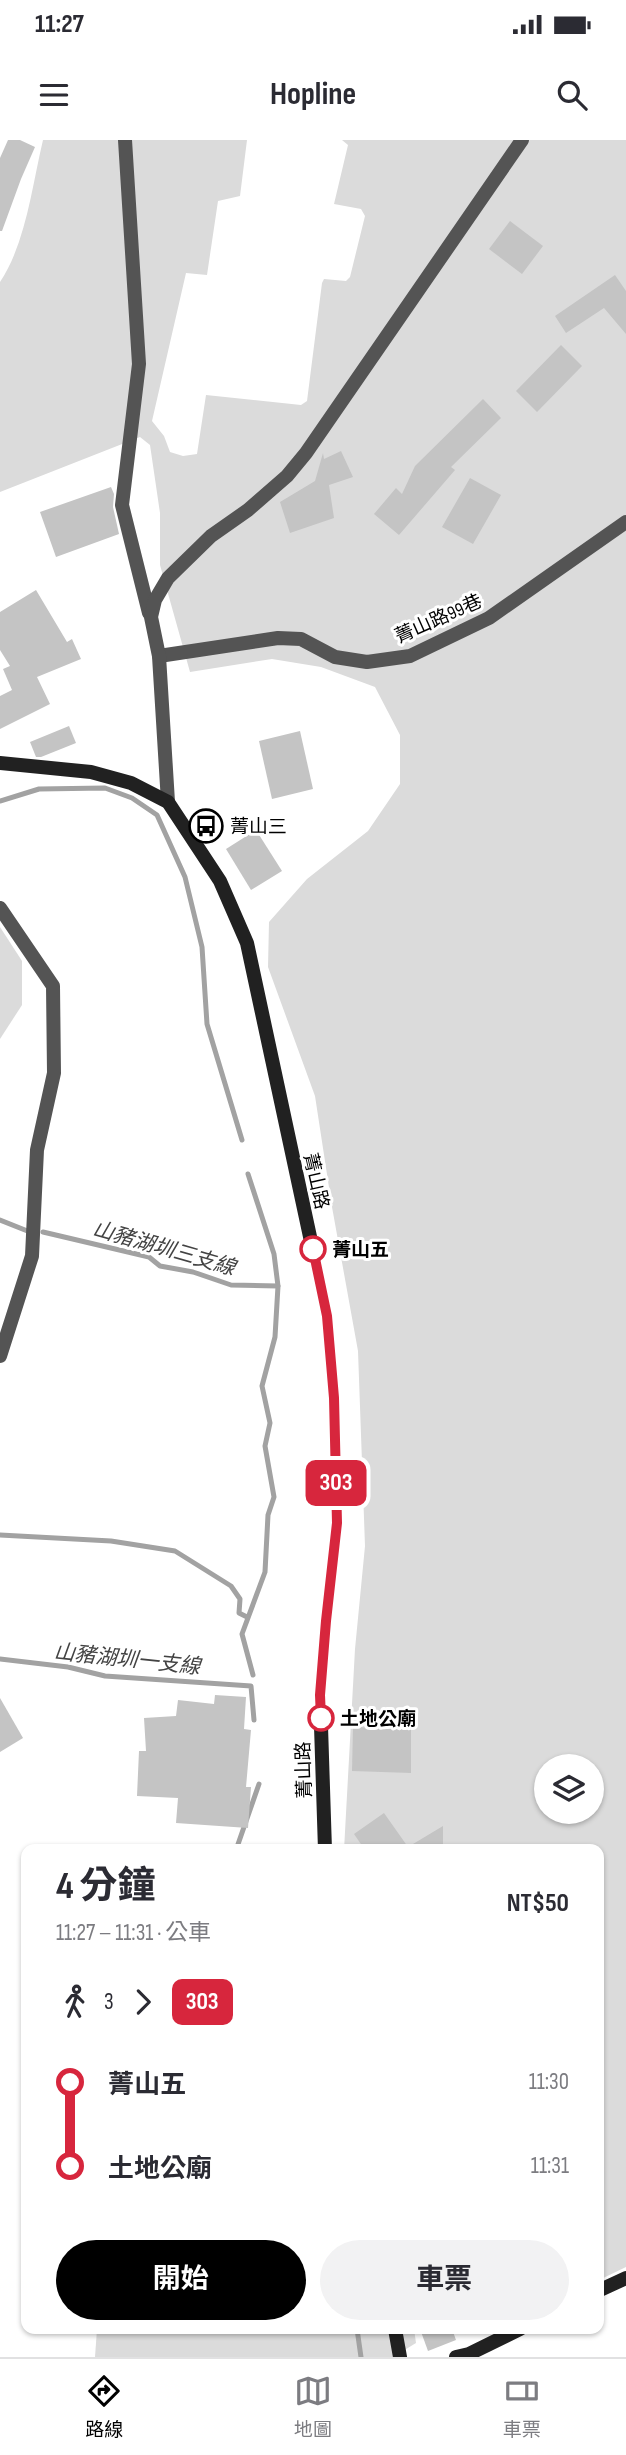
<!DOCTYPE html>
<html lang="zh-TW">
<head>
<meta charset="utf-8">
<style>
  body { margin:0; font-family:"Sofia Sans Condensed","Noto Sans TC",sans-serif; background:#f2f2f3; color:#2b2b33; height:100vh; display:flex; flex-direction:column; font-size:26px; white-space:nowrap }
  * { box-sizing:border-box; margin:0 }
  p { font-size:23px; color:#7c7c81 }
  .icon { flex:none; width:38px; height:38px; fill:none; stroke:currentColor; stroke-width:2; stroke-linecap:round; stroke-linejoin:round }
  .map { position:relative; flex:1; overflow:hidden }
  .panel { position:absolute; left:21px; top:1704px; width:583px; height:490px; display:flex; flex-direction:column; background:#fff; border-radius:14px; box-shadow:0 2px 5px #0004 }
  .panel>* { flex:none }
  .badge { padding:0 14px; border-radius:10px; font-size:24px; line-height:46px }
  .controls { position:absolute; left:534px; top:1614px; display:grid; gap:14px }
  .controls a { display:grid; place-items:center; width:70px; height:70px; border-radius:50%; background:#fff; box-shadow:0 2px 5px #0004; font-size:35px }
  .map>.badge { position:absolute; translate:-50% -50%; box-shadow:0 0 0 4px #fff }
  .legs { display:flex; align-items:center; gap:10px; height:77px; padding:0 35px; font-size:23px }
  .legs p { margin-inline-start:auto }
  .overview { display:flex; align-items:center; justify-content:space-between; height:119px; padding:0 35px }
  h1 { font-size:38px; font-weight:700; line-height:52px }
  .cta { display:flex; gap:14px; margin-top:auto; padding:14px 35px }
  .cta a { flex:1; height:80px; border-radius:42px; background:#000; color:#fff; font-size:28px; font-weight:700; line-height:80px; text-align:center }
  .cta a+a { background:#f2f2f3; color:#2b2b33 }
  ul { padding:0 35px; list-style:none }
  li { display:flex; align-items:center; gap:24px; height:84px; font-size:26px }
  li i { display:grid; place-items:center; width:10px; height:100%; margin:0 9px; background:currentColor }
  li i::after { content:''; width:18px; height:18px; margin:-9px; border:5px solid; border-radius:50%; background:#fff }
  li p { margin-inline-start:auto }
  li:first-child i { background:linear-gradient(#0000 50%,currentColor 0) }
  li:last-child i { background:linear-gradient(currentColor 50%,#0000 0) }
  .status { display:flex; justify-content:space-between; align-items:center; height:49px; padding:0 35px; background:#fff; direction:ltr }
  .status svg { height:19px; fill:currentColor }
  header { display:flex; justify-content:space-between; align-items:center; height:91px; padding:0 35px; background:#fff; font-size:32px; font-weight:700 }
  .tabs { display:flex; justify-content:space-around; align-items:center; height:98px; border-top:2px solid #e1e1e2; background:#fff; font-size:19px; color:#7c7c81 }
  .tabs a { display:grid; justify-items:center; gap:4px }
  .tabs .current { color:#000 }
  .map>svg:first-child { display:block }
  .green { fill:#dbdbdb; fill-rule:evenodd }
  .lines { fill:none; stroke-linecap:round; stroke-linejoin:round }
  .stream { stroke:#a2a2a2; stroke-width:5 }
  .building { fill:#c4c4c4 }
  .street { stroke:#545454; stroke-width:14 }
  .secondary { stroke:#212121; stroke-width:14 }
  .line-1-casing { stroke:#fff; stroke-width:16 }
  .line-1 { stroke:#d7263d; stroke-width:10 }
  .stop-1-dot { fill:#fff; stroke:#d7263d; stroke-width:3.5 }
  .labels { text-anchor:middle; stroke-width:6; stroke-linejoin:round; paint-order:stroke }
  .street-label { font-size:19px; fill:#000; stroke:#fff }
  .poi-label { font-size:19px; fill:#000; stroke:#fff; text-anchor:start }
  .stop-label { font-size:19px; font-weight:bold; fill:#000; stroke:#fff; text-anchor:start }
  .water-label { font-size:21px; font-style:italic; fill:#434343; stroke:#fff }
</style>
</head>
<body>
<div class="status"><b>11:27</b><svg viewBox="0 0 49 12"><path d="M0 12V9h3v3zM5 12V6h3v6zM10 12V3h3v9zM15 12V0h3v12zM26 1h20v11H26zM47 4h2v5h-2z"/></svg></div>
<header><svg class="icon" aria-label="menu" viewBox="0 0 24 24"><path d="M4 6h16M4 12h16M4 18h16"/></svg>Hopline<svg class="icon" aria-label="search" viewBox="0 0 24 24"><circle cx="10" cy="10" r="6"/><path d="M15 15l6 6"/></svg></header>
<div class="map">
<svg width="626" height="2217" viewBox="0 0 626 2217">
  <rect width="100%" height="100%" fill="#fff"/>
  <g class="green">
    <path d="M43,0h204l-7,56 -22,5 -11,74 -21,-2 -34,148 12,15 6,16 13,4 14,-2 9,-59 95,10 6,-4 15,-118 2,-4 22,2 4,-4 15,-61 -4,-7 -27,-5 14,-59 -6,-5h284v2127l-27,13 -1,-430h-254l11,-201 10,-103 -7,-195 -26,-144 -17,-111 -47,-129 1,-45 38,-43 61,-48 32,-47v-49l-25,-48 -54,-20 -49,-8 -82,13 -30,-107v-52l-10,-68 -10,-8 -140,55v-210c26,-39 32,-96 43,-142zM546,1626h46v45h-46z"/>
    <path d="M0,787l22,34v44l-22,34z"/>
    <path d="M97,2189h317l2,14 -23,14h-298z"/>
  </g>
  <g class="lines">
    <g class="stream">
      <path d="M0,661l39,-12 66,-1 27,10 25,17 28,62 17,70 5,77 35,116"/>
      <path d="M248,1034l26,80 4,32 -3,51 -13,49 8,37 -5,23 9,51 -6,18 -3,57 -23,62 11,41"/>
      <path d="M0,1080l30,12"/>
      <path d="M43,1092l106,25 11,9 33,6 38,13 47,1"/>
      <path d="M0,1395l111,6 64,10 56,35 9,13 -1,14 8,4"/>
      <path d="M0,1519l68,8 37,9 146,10 3,34"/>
      <path d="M236,1710l23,-66"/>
      <path d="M357,2189l4,28"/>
    </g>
  </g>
  <g class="building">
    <path d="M8,0h12l15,7 -14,32 -19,52h-2v-73z"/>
    <path d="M510,81l33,25 -21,28 -33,-25z"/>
    <path d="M615,135l11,16v43l-22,-26 -38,25 -11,-17z"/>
    <path d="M561,205l21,21 -45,46 -21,-21z"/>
    <path d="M483,259l18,19 -50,49 4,3 -56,65 -25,-21 22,-26 6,6 13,-28z"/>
    <path d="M341,311l12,26 -24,8 5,33 -44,15 -10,-31 35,-21 8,-28 1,6z"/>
    <path d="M470,338l31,17 -28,49 -31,-17z"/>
    <path d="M111,347l3,7 -1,13 6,27 -63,23 -16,-45z"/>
    <path d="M36,450l31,52 5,-3 9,20 -44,18 13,27 -50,25v-33l12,-6 -9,-21 7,-3 -10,-16v-38z"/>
    <path d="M69,586l7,17 -35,14h-5l-6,-15z"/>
    <path d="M300,591l13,58 -41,10 -13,-58z"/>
    <path d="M256,690l26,41 -31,19 -25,-41z"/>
    <path d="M215,1555l31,2 -2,32 7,1 -5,57h5l-3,41 -72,-5 2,-25 -41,-2 2,-45h7l-2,-33 32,-2 2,-16 36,4z"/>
    <path d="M0,1558l23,40 -23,14z"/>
    <path d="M353,1587l58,2v44l-59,-2z"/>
    <path d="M384,1673l24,34 35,-21v24h-78l-11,-16z"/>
    <path d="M420,2189h32l4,11 -28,11z"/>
  </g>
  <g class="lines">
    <g class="street">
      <path d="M125,0l14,224 -17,141 27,108"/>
      <path d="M159,516l119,-18 23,1 34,18 32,5 43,-6 79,-38 137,-96"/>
      <path d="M168,662l-9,-146 -8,-39 4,-17 13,-22 43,-42 37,-26 39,-34 19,-23 216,-313"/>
      <path d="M0,768l53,78 1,87 -17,77 -5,106 -32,100"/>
    </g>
    <g class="secondary">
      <path d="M0,623l91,9 40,11 37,19 52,79 27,62 80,373 7,82 3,125 -11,98 -6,74 5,155"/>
      <path d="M598,2151l28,-13"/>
      <path d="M395,2189l5,28"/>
      <path d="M456,2217l13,-3 51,-25"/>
    </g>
  </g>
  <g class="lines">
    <defs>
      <path id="line-1" d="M313,1109l14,67 7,82 3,125 -11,98 -6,74 1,23"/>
    </defs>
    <use href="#line-1" class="line-1-casing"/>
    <use href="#line-1" class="line-1"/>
  </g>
  <defs>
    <symbol id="bus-ring" viewBox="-11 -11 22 22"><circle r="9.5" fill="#fff" stroke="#000" stroke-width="1.5"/><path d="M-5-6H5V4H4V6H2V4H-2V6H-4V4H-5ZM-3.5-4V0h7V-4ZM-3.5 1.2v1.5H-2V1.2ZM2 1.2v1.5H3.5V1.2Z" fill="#000"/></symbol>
  </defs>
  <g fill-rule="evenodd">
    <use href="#bus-ring" x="187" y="667" width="38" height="38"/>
  </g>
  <g class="stop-1-dot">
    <circle cx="313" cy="1109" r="12"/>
    <circle cx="321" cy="1578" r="12"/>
  </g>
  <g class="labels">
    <g class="street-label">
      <text transform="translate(438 478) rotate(-24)" y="7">菁山路99巷</text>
      <text transform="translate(317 1041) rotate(77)" y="7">菁山路</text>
      <text transform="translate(303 1630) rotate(-92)" y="7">菁山路</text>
    </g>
    <g class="poi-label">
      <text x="230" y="693">菁山三</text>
    </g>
    <g class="stop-label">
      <text x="332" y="1116">菁山五</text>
      <text x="340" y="1585">土地公廟</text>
    </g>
    <g class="water-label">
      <text transform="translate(164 1108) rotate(16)" y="7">山豬湖圳三支線</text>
      <text transform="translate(127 1519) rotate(6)" y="7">山豬湖圳一支線</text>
    </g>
  </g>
</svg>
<div class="controls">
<a><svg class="icon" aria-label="layers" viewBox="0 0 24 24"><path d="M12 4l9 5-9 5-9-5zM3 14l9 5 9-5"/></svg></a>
</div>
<b class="badge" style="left:336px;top:1343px;background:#d7263d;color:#fff">303</b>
<section class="panel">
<div class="overview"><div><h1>4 分鐘</h1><p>11:27 – 11:31 · 公車</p></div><b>NT$50</b></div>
<div class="legs"><svg class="icon" aria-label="walk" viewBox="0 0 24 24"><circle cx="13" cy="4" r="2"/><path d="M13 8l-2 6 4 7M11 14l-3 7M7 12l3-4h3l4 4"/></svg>3<svg class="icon" aria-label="forward" viewBox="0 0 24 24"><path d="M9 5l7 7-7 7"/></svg><b class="badge" style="background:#d7263d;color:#fff">303</b></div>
<ul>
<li><i style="color:#d7263d"></i><b>菁山五</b><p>11:30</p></li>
<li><i style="color:#d7263d"></i><b>土地公廟</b><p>11:31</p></li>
</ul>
<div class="cta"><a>開始</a><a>車票</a></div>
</section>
</div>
<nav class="tabs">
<a class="current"><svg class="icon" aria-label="directions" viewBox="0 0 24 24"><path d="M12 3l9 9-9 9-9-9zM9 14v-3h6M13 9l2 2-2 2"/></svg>路線</a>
<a><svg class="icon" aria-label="map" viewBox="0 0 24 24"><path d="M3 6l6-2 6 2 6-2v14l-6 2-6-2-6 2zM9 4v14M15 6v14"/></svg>地圖</a>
<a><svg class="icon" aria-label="tickets" viewBox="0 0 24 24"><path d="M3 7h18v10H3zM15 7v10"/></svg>車票</a>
</nav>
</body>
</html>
